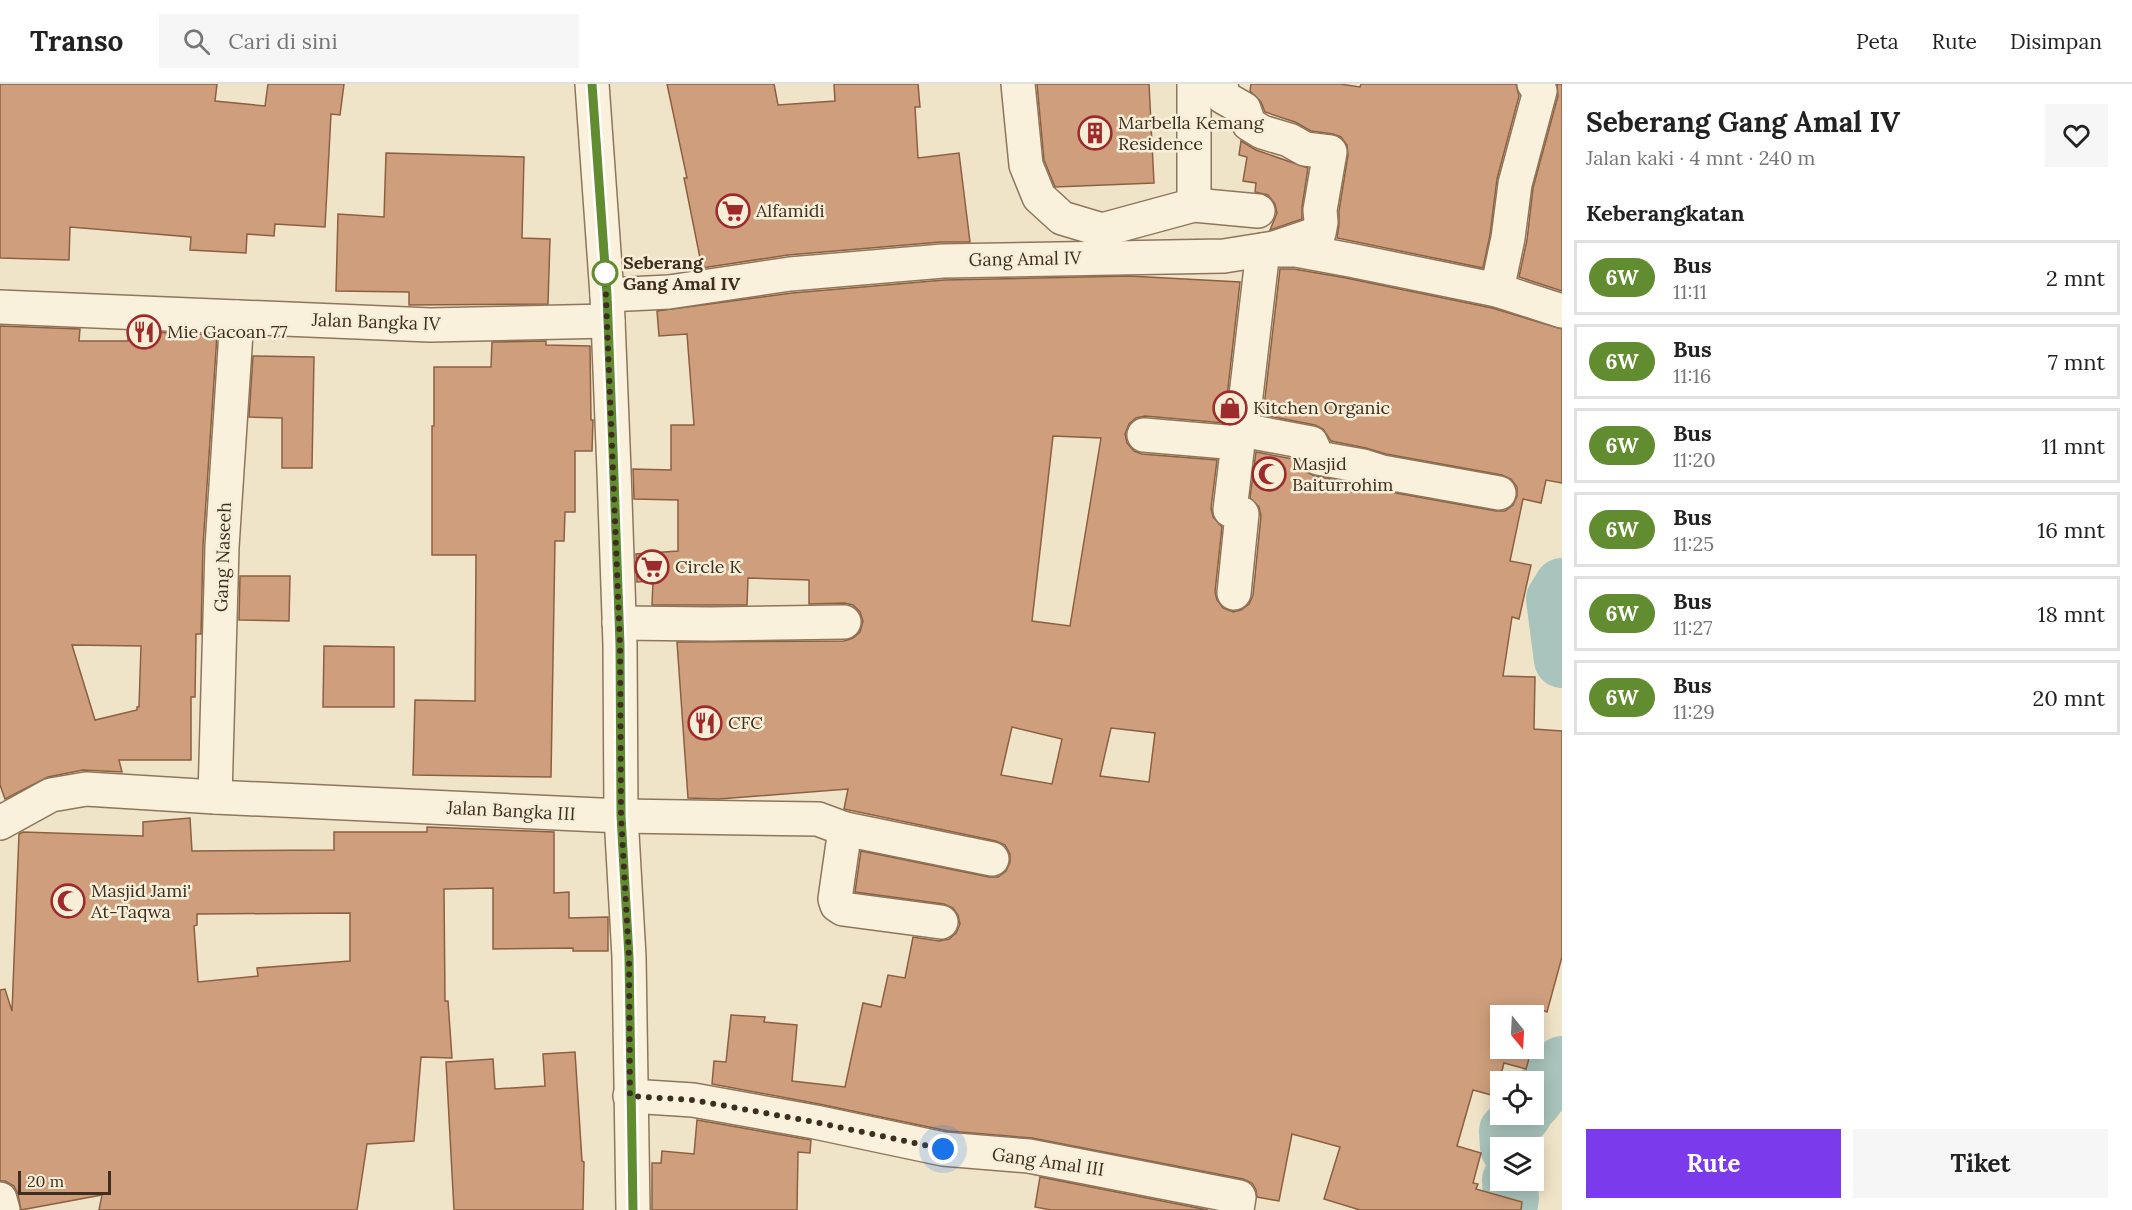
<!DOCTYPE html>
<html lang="id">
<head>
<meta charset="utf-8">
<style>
  body { margin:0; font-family:Lora,serif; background:#f6f6f6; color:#222; height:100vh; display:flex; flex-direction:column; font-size:22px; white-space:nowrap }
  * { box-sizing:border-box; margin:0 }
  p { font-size:20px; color:#767676 }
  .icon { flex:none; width:33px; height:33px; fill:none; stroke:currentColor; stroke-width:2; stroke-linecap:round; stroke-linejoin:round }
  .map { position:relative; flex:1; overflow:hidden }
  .details { display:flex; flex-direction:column; background:#fff; width:570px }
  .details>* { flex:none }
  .badge { padding:0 12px; border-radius:20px; font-size:21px; line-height:39px }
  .needle { width:39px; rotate:162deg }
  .fabs { position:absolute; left:1490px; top:921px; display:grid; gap:12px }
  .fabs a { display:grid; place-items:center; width:54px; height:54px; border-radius:0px; background:#fff; box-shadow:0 3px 15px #0003; font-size:30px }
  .scale { position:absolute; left:18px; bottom:15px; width:93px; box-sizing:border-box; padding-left:6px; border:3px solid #3d2e20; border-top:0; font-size:16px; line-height:21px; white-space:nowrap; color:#3d2e20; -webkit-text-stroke:4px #f7eed8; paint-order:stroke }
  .you { position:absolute; width:30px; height:30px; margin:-15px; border:4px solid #fff; border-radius:50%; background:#1a73e8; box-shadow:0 0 0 9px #1a73e833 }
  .map>.badge { position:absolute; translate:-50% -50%; box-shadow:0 0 0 3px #fff }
  h2 { padding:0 24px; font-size:22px; line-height:54px }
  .round { display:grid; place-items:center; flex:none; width:63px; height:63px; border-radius:0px; background:#f6f6f6 }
  .summary { display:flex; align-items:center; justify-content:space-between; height:102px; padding:0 24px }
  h1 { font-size:28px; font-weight:700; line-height:45px }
  .action { display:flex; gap:12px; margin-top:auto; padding:12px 24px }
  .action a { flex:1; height:69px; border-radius:0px; background:#7c3aed; color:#fff; font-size:24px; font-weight:700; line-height:69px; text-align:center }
  .action a+a { background:#f6f6f6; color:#222 }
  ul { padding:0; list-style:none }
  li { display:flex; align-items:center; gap:18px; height:75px; margin:0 12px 9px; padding:0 12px; border:3px solid #e0e0e0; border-radius:0px }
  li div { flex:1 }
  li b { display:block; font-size:22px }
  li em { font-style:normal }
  li .badge { min-width:66px; font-weight:700; text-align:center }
  header { display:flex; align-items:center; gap:36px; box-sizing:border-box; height:84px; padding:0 30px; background:#fff; border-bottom:2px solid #e0e0e0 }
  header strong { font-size:28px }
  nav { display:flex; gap:33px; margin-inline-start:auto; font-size:21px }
  .search { width:420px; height:54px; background:#f6f6f6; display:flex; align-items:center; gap:15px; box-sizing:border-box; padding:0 21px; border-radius:0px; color:#767676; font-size:22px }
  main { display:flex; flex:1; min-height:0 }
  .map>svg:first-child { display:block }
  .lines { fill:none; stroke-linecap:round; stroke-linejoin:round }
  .river { stroke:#a9c4bc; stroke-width:56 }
  .building { fill:#cf9f7d; stroke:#8d5f41; stroke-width:1.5; fill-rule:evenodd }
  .minor-casing { stroke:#8d765c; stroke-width:36 }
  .minor { stroke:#faf1dc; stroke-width:33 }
  .line-casing { stroke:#fff; stroke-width:14 }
  .line { stroke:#628c30; stroke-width:9 }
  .walk { stroke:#3d2e20; stroke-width:6; stroke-dasharray:0 10.8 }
  .stop-dot { fill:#fff; stroke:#628c30; stroke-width:3 }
  .labels { text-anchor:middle; stroke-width:5; stroke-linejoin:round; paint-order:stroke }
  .poi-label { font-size:18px; fill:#3d2e20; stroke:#f7eed8; text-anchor:start }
  .street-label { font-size:18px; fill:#3d2e20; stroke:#f7eed8 }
  .stop-label { font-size:18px; font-weight:bold; fill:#3d2e20; stroke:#f7eed8; text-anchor:start }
</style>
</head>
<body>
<header>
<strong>Transo</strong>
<div class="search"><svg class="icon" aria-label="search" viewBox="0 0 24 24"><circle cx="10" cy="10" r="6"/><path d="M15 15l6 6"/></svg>Cari di sini</div>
<nav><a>Peta</a><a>Rute</a><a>Disimpan</a></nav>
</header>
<main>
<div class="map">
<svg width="1562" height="1126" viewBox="0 0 1562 1126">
  <rect width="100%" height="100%" fill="#f0e4c8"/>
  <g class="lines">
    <g class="river">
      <path d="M1562,502l-8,13 8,61"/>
      <path d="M1533,1018l29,-38"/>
      <path d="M1508,1064l-1,-17 17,-17"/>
      <path d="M1509,1126l2,-12 -1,-18"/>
    </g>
  </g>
  <g class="building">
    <path d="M0,0h217l-2,17 50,5 3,-22h76l-4,31 -9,-1 -6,113 -50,-3 -1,12 -27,-2 -1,19 -56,-3 1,-13 -121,-10 -1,33 -69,-2z"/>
    <path d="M667,0h107l4,21 57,-4 -1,-17h84l2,23h-5l3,51 41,-5 11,89h-29l-153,13 -86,13 -18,-90h3z"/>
    <path d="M1037,0h112l5,99 -99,4 -11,-27z"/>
    <path d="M1251,0h89l20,3 1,-3h155l3,12 -22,83 -7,56 -7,33 -146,-30 2,-13v-14l9,-56 -1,-10 -6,-8 -8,-3 -22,-3 -16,-9 -30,-10 -4,-10 -11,-11z"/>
    <path d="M1557,0h5v207l-43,-14 8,-37 6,-52 25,-92z"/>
    <path d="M1241,57l15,9 52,18 -6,39v12l-32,11 7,-17 -2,-9 -7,-9 -13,-3 1,-9 -13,-2 4,-24 -8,-2z"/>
    <path d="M386,69l138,4 -2,81 28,1 -2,65 -139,1v-13l-73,-1 2,-77 46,3z"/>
    <path d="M1280,185h14l52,9 146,30 70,21v154l-16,-3 -5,23 -18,-4 -13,62 21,4 -12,54 -7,-2 -9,59 32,1 -1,52 28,2v226l-15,55 -5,-2 -9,34v-28h-33v32h32l-6,21 -22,-6 -9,33 -22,-6 -16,56 24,7 -8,30 5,1 -2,5 46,13 -1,8h-161l-36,-11 16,-52 -48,-13 -13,67 -22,-4 -1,-7 -4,-7 -9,-4 -211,-41 -84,-7 -129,-27 -107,-20 2,-23 12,1 5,-47 34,2 -1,5 33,3 -5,56 53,6 18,-84 18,4 7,-32 17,3 8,-41 26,4 10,-2 7,-6 4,-9 -2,-9 -5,-7 -9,-4 -89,-12 6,-41 128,26h9l8,-6 4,-9v-8l-5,-9 -9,-4 -152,-32 4,-20 -129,10 -31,-1 -11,-156 167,-1 9,-3 7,-6 3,-11 -3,-9 -7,-7 -9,-2 -35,1v-24l-61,-2 -1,27h-95l1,-24 -16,1 -1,-28 42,-3v-51l-44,-1 -1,-30 38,1v-45h23l-7,-91 -28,2 -2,-25 135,-18 152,-13 185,-4 111,6 -16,141 -79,-7 -9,2 -7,6 -4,10 2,9 7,8 8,3 75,6 -6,48 2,9 9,10 -7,65 2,8 6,8 10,4 8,-2 8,-6 4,-9 8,-79 -2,-9 -9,-9 6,-46 42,8 8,12 9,4 44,8 20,6 117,21h9l8,-6 4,-9v-9l-6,-8 -9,-4 -116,-21 -20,-6 -35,-7 -8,-12 -8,-4 -52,-10zM1053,352l48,2 -31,188 -38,-5zM1012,643l50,12 -10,45 -51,-9zM1111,644l44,5 -6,49 -49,-6z"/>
    <path d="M0,242l80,3 -1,12h49v-10l89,4 -14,211 -2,88h-5l-1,63h-4v63h-72l3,12 -39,-2 -35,7 -43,22 -5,-14zM72,561l69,1 -2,61h-2v3l-42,10z"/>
    <path d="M546,257v4l44,1 1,74h2l-1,31h-17v61h-10l-1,29h-9l-4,236 -138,-2 2,-75 60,1 1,-146h-44v-129h2v-59h57l1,-25z"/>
    <path d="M253,272l61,1 -2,111h-30v-50l-33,-1z"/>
    <path d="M240,492h50l-1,45 -50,-1z"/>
    <path d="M324,562l70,1v60h-71z"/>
    <path d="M190,734l2,33 142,-1v-18h93v-5l127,5v61l15,-1v26l39,-1v34h-35v-3l-80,1v-61l-49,1 1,112h3l4,57 -31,-1 -7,84 -47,3 -10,66h-258l3,-15 -81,15 -3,-16 -4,-8 -9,-5h-5v-191l5,-1 7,22 7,-177 4,-2 120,4v-14zM350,829v48l-93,7 1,8 -60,6 -4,-56 3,-1v-11z"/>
    <path d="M575,968l7,109 2,1 -1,48h-129l-8,-148 47,-3 2,30 50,-3 -2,-32z"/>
    <path d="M697,1036l114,20 -1,13 -12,-1 -1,58h-145v-47h9l1,-12 32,3z"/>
    <path d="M1040,1093l168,33h-157l-16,-3z"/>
  </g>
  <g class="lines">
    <defs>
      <g id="minor">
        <path d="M592,0l15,211 7,176 6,174 1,171 8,141 4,253"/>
        <path d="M1018,0l8,81 13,32 23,21 40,12 92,-25v-121"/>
        <path d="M1194,121l64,6"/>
        <path d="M1280,166h16l54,10 147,30 65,21"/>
        <path d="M1497,206l11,-52 7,-54 25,-93 -6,-7"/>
        <path d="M607,211l62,-3 121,-18 153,-13 281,-5 50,-8 45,-15 2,-11 -1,-12 10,-58 -25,-3 -16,-9 -27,-8 -13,-8 -5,-15 -21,-12 -2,-13"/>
        <path d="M0,223l430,18 178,-4"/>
        <path d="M1242,346l69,13 7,15 45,8 19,6 117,21"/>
        <path d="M1144,351l94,8 -8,67 12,4 -8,79"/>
        <path d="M1238,359l4,-13 21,-180"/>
        <path d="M619,539l92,1 133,-2"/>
        <path d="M215,713l7,-250 15,-230"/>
        <path d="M0,739l51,-28 35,-6 129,8 406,19 197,3 27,10 -10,70 2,6 6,4 98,13"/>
        <path d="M845,745l147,30"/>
        <path d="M630,1012l63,4 122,22 128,27 86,7 210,41 -2,13"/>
        <path d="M0,1115l3,11"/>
      </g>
    </defs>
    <use href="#minor" class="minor-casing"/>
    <use href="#minor" class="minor"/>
  </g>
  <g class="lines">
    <defs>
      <path id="line" d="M592,0l15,211 6,155 7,195 1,171 8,141 4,253"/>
    </defs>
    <use href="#line" class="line-casing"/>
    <use href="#line" class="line"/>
    <path class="walk" d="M605,189l15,372 1,171 8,141 1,139 63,4 122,22 128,27"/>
  </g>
  <defs>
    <symbol id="building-ring" viewBox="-11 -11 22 22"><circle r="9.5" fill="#f7eed8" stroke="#9e2a2b" stroke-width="1.5"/><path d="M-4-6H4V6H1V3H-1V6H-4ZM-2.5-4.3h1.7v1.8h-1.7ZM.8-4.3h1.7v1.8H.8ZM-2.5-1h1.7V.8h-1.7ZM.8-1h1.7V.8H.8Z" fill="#9e2a2b"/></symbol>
    <symbol id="supermarket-ring" viewBox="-11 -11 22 22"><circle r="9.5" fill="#f7eed8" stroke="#9e2a2b" stroke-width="1.5"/><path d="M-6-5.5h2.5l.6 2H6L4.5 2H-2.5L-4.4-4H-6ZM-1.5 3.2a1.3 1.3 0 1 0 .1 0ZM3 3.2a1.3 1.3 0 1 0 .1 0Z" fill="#9e2a2b"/></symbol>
    <symbol id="restaurant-ring" viewBox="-11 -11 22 22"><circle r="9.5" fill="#f7eed8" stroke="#9e2a2b" stroke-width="1.5"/><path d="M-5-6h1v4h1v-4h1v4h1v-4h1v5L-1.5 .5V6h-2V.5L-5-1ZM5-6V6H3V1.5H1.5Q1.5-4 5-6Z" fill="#9e2a2b"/></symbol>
    <symbol id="shop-ring" viewBox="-11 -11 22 22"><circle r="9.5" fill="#f7eed8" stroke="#9e2a2b" stroke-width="1.5"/><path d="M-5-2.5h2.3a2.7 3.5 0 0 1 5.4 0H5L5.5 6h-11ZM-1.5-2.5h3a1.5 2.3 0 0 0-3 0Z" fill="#9e2a2b"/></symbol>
    <symbol id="mosque-ring" viewBox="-11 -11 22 22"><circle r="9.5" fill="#f7eed8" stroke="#9e2a2b" stroke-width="1.5"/><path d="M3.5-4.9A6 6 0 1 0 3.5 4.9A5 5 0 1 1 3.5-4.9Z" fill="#9e2a2b"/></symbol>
  </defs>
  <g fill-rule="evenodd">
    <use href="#building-ring" x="1076" y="30" width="38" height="38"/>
    <use href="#supermarket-ring" x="714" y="108" width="38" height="38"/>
    <use href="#restaurant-ring" x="125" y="229" width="38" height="38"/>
    <use href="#shop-ring" x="1211" y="305" width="38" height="38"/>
    <use href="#mosque-ring" x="1250" y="371" width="38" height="38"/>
    <use href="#supermarket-ring" x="633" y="464" width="38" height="38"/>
    <use href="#restaurant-ring" x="686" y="620" width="38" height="38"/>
    <use href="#mosque-ring" x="49" y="798" width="38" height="38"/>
  </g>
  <circle class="stop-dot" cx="605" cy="189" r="12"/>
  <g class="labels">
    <g class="poi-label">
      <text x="1118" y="45">Marbella Kemang<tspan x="1118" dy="21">Residence</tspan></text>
      <text x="756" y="133">Alfamidi</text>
      <text x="167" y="254">Mie Gacoan 77</text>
      <text x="1253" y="330">Kitchen Organic</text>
      <text x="1292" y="386">Masjid<tspan x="1292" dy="21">Baiturrohim</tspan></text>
      <text x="675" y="489">Circle K</text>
      <text x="728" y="645">CFC</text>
      <text x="91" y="813">Masjid Jami'<tspan x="91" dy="21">At-Taqwa</tspan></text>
    </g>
    <g class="street-label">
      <text transform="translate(1025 175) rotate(-1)" y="6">Gang Amal IV</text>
      <text transform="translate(376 238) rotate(2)" y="6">Jalan Bangka IV</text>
      <text transform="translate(223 473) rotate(-88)" y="6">Gang Naseeh</text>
      <text transform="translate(511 727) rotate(3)" y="6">Jalan Bangka III</text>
      <text transform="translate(1048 1078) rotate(8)" y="6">Gang Amal III</text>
    </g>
    <g class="stop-label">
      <text x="623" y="185">Seberang<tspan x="623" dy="21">Gang Amal IV</tspan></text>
    </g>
  </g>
</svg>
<div class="fabs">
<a><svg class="needle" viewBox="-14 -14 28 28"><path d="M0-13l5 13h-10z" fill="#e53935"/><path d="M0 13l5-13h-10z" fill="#767676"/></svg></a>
<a><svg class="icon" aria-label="locate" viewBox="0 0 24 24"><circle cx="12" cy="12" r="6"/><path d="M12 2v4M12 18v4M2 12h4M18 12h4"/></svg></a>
<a><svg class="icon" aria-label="layers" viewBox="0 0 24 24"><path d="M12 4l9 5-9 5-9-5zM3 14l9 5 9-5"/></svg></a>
</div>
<div class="scale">20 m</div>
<div class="you" style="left:943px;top:1065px"></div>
</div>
<section class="details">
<div class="summary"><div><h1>Seberang Gang Amal IV</h1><p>Jalan kaki · 4 mnt · 240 m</p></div><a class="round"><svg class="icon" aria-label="heart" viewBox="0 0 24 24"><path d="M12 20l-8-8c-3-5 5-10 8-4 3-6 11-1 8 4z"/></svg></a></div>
<h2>Keberangkatan</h2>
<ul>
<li><span class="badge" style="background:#628c30;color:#fff">6W</span><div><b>Bus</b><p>11:11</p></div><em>2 mnt</em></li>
<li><span class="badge" style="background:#628c30;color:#fff">6W</span><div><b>Bus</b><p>11:16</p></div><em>7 mnt</em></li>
<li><span class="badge" style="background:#628c30;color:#fff">6W</span><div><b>Bus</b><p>11:20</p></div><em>11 mnt</em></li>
<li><span class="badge" style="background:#628c30;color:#fff">6W</span><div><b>Bus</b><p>11:25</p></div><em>16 mnt</em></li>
<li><span class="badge" style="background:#628c30;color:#fff">6W</span><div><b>Bus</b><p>11:27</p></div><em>18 mnt</em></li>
<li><span class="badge" style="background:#628c30;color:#fff">6W</span><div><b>Bus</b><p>11:29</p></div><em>20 mnt</em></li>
</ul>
<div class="action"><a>Rute</a><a>Tiket</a></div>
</section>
</main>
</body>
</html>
